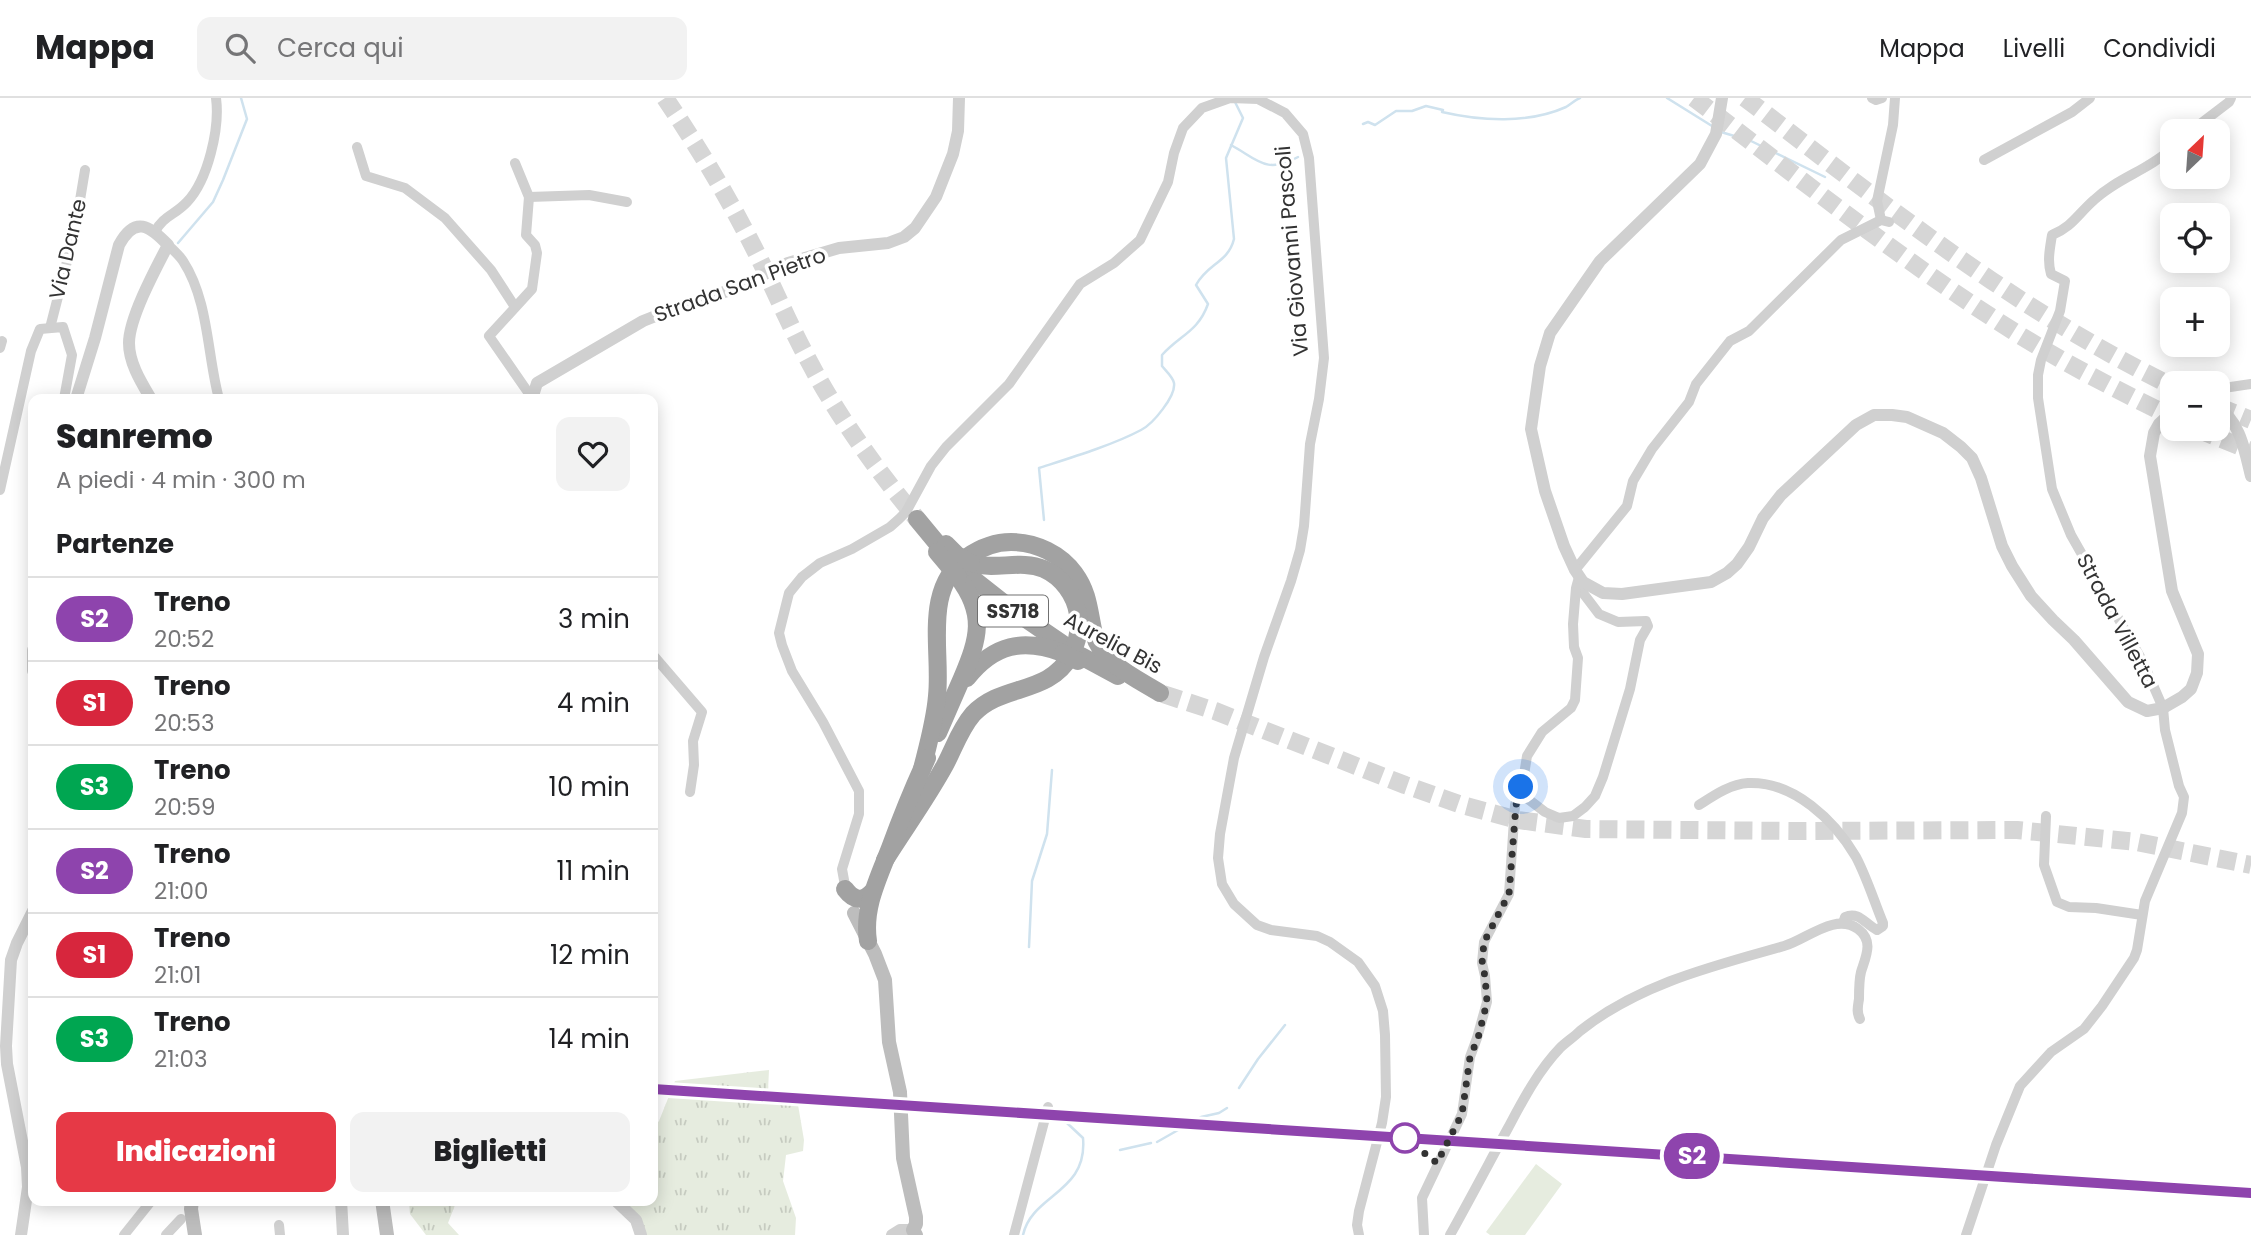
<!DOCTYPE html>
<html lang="it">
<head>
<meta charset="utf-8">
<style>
  body { margin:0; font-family:Poppins,sans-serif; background:#f2f2f2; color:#202124; height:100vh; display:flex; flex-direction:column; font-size:26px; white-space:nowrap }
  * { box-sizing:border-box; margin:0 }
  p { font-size:23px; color:#757577 }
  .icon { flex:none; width:38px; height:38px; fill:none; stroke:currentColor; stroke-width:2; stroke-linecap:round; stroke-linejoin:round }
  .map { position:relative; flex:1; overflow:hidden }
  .drawer { position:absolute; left:28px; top:296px; width:630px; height:812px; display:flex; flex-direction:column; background:#fff; border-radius:14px; box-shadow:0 4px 18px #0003 }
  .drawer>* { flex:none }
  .badge { padding:0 14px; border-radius:23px; font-size:24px; line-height:46px }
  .needle { width:46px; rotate:25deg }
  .controls { position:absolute; left:2160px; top:21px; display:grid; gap:14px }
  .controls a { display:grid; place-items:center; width:70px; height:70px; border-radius:14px; background:#fff; box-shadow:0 4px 18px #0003; font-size:35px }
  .you { position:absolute; width:35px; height:35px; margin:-18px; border:5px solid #fff; border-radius:50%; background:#1a73e8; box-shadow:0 0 0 10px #1a73e833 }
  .map>.badge { position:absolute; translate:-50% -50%; box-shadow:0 0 0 4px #fff }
  h2 { padding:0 28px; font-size:26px; line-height:63px }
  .round { display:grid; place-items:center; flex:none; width:74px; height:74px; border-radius:14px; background:#f2f2f2 }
  .summary { display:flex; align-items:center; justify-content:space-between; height:119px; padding:0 28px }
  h1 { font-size:33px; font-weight:800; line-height:52px }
  .action { display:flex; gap:14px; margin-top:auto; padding:14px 28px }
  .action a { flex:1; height:80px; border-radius:14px; background:#e63946; color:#fff; font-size:28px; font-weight:800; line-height:80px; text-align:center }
  .action a+a { background:#f2f2f2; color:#202124 }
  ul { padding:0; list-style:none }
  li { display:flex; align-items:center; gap:21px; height:84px; padding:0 28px; border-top:2px solid #e0e0e0 }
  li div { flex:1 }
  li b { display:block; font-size:26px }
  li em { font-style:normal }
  li .badge { min-width:77px; font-weight:700; text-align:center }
  header { display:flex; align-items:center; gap:42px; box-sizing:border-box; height:98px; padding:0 35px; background:#fff; border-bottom:2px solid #e0e0e0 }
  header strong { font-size:33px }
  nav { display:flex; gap:38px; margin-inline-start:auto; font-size:24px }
  .search { width:490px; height:63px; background:#f2f2f2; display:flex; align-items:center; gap:18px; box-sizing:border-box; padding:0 24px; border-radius:14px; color:#757577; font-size:26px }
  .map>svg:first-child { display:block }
  .green { fill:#e6ecdf }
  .park { fill:url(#park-tufts) }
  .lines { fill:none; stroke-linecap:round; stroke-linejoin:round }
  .stream { stroke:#cfe2ee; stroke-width:2.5 }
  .trunk-tunnel { stroke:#d6d6d6; stroke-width:18; stroke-dasharray:18 9; stroke-linecap:butt }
  .motorway-tunnel { stroke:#d6d6d6; stroke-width:18; stroke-dasharray:18 9; stroke-linecap:butt }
  .minor { stroke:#d0d0d0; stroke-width:10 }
  .tertiary { stroke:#d0d0d0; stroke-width:12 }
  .secondary { stroke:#bdbdbd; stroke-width:14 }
  .trunk { stroke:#a2a2a2; stroke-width:18 }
  .trunk-bridge { stroke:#a2a2a2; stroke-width:18 }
  .line-casing { stroke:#fff; stroke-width:16 }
  .line { stroke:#8e44ad; stroke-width:10 }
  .walk { stroke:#333; stroke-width:7; stroke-dasharray:0 12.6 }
  .stop-dot { fill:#fff; stroke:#8e44ad; stroke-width:3.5 }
  .labels { text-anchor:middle; stroke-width:7; stroke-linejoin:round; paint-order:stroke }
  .shield { fill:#fff; stroke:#707070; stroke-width:2 }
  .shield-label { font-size:19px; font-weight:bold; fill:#333 }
  .street-label { font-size:21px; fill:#333; stroke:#fff }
</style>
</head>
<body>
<header>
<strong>Mappa</strong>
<div class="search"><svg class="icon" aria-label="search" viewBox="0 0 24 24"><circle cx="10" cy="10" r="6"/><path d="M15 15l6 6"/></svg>Cerca qui</div>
<nav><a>Mappa</a><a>Livelli</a><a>Condividi</a></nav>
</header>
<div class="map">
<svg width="2251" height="1137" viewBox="0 0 2251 1137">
  <defs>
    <pattern id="park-tufts" width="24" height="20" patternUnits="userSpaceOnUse" patternTransform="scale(1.75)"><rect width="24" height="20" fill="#e6ecdf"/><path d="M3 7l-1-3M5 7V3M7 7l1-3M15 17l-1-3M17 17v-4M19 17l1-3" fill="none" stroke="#c6cbc0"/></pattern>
  </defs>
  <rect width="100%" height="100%" fill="#fff"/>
  <path class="green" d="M1536,1066l26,20 -37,51h-35l-4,-3z"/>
  <g class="park">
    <path d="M769,972l-1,21 28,2 8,47 -1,11 -17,4 -3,26 13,37 -1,17h-150l-21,-34 29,-1v-72l6,-7 16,-40z"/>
    <path d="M409,1103h50l-4,4 -7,18 11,12h-33l-16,-21z"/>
  </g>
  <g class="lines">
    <g class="stream">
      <path d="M1667,0l45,28"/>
      <path d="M1363,26l5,-2 7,3 21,-14h16l14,-5 17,4 -1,2c39,9 86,12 124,-5 5,-3 9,-7 14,-9"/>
      <path d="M1721,34l30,9 74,36"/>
      <path d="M1231,47c26,14 35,30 67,12"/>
      <path d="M178,145l35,-41 10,-22 24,-61 -6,-21"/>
      <path d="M1044,422l-5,-52c31,-10 74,-23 102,-38 12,-6 35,-34 33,-47 -1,-6 -9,-13 -12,-17v-11c18,-20 36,-23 46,-51l-12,-19c12,-22 32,-22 38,-46l-8,-81 17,-40 -8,-16"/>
      <path d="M1029,849l3,-66 15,-47 5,-64"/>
      <path d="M1239,990l19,-29 27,-34"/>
      <path d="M1157,1044l44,-25 18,-4 8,-5"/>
      <path d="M1120,1052l31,-7"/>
      <path d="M1023,1137c9,-41 65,-42 60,-97l-16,-15 -13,-6"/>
    </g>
    <g class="trunk-tunnel">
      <path d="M665,0c36,53 69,109 97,166 16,34 31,68 49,101 29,55 67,106 106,154"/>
      <path d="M1163,596l52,17 190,74 57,20 56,15 68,9 207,2 224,-1 120,12 114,23"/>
    </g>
    <g class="motorway-tunnel">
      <path d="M1694,0c107,81 213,167 327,238 49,30 100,56 151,81"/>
      <path d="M1745,0c137,105 271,212 427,288"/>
      <path d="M2217,308l34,14"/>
      <path d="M2197,331l54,22"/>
    </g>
    <g class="minor">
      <path d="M1872,0l4,2 6,-2"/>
      <path d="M2191,33l38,-29 2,-4"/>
      <path d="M357,49l9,29 39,12 40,30 46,52 24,37"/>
      <path d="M1984,62l88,-48 18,-14"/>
      <path d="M515,65l14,34 -3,38 9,10 2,8 -5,36 -43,47 43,62"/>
      <path d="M529,99l60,-2 38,7"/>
      <path d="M1881,122l-4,-19 16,-76 2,-27"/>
      <path d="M155,134c8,-16 20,-17 32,-30 21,-22 33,-74 29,-104"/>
      <path d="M168,147c5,5 11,10 15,16 26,40 24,94 36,138"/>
      <path d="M50,230l25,-98 10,-60"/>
      <path d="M0,250l2,-7"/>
      <path d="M2217,291l34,-5"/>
      <path d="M0,392l31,-139 9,-22 23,-2 9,28 -8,44"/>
      <path d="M1575,472l52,-64 6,-25 19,-32 37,-47 7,-18 34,-43 19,-10 92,-91 40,-20 8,2"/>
      <path d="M653,557l49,57 -9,29 1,24 -4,27"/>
      <path d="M1521,689l7,12 17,13 14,6 14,-2 12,-9 10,-11 8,-19 27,-88 10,-49 8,-14 -2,-5 -28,1 -19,-8 -16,-21v-11"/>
      <path d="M1699,707c14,-9 31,-21 49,-22 46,-2 87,38 108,74 11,21 18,44 27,66v3l-6,4c-12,-6 -18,-19 -32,-13l-2,6"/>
      <path d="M2046,718l-2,49 13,37 12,5 27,1 46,7"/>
      <path d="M846,793l-4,-22 17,-55v-23l-36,-69 -31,-51 -10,-26 -3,-12 10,-40 13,-16 18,-14 32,-14 38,-22 9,-8 7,-7 25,-46 15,-19 63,-63 71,-100 34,-21 26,-23 28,-58 6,-29 9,-25 19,-20 28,-10 28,1 27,14 18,21 6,24 15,200 -5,41 -9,45 -6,82 -4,24 -9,31 -27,76 -30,101 -14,76 -2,24 4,26 12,20 23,21 14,5 46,6 13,6 28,20 17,24 8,25 2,24 1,62 -4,26 -23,88 -2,14 2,10"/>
      <path d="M279,1127l1,10"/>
      <path d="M124,1137l28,-35"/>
      <path d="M166,1137l15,-16"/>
      <path d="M1014,1137l34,-128"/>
      <path d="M1424,1137l-2,-37 40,-84 8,-57 7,-19 10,-36 -2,-26 -3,-13 2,-21 25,-48 6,-89 9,-30 3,-19 15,-24 29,-24 4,-8 3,-42 -4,-11 -1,-23 3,-36 3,-11"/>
      <path d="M1450,1137c20,-36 39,-72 58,-107 15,-28 30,-57 52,-80 6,-6 14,-11 20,-17 59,-47 133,-65 204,-85 22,-6 51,-34 74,-17 16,12 8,27 3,43 -2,8 -2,18 -2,27 -1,7 -3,13 1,20"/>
      <path d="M1966,1137l30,-90 24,-59 31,-34 33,-23 18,-23 32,-48 3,-8 8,-49 37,-88 2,-16 -5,-11 -14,-56 -2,-22 -20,-46 -72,-127 -19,-46 -14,-91v-23l3,-15 19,-49 5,-30 -14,-7c-4,-13 -1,-26 1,-39 20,-8 26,-21 42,-35 23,-22 55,-30 78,-52"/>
    </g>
    <g class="tertiary">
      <path d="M1722,0l-6,36 -16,30 -100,97 -50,72 -10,33 -9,63 14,62 19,55 11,24 8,12 20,11 19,1 89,-12 16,-9 10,-9 12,-17 14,-29 18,-23 75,-70 18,-10h18l15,2 36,16 18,14 11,11 9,20 21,68 10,20 19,30 22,24 21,20 54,62 19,9 16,-3 19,-11 9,-8 6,-16 1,-19 -26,-63 -22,-135 4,-23 5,-9 13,-12"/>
      <path d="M76,301l19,-61 24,-93c16,-30 31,-19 49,0 -12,23 -39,73 -39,98 0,20 12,39 22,56"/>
      <path d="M532,301l5,-16 106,-62 48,-19 40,-12 57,-27 51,-15 49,-5 16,-6 11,-9 21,-31 17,-43 5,-23 1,-33"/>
      <path d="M2217,309c23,13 28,45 34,69"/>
      <path d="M33,552v21"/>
      <path d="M341,1102l2,35"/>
      <path d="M615,1102l21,20 5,15"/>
      <path d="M21,1137l7,-48 -1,-20 -20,-103 -1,-18 5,-86 6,-17 16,-32"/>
      <path d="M892,1137l8,-5h13"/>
    </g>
    <g class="secondary">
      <path d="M854,815l21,41 10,26 4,62 11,50 3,66 13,59v7l-3,6 3,5"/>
      <path d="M192,1102l-1,9 4,26"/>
      <path d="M382,1102l5,35"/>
    </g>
    <g class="trunk">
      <path d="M917,421l24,29"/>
      <path d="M963,473l47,37 57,39"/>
      <path d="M1081,558l37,20"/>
      <path d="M967,580c27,-34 56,-40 96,-25"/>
      <path d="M938,635c8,-18 16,-37 24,-55 17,-40 24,-64 -4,-101"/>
      <path d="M922,671c6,-24 13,-48 15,-73 5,-46 -15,-107 30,-139 13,-9 27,-15 44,-15 25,0 50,12 64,32 14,19 14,39 19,60 7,29 42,44 66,59"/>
      <path d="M885,762c20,-32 42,-62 60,-95 9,-17 15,-36 28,-51 29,-31 75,-18 98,-59 7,-13 9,-26 7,-41 -3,-19 -16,-37 -34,-45 -24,-10 -49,2 -73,-6"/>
      <path d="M845,791c9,12 18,13 28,2"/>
      <path d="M868,843c-5,-33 10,-62 22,-93 11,-30 23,-60 37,-90"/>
    </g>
    <g class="trunk-bridge">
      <path d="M946,446l11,11 14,8"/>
      <path d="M937,454l21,25"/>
      <path d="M1063,555l15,8"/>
    </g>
  </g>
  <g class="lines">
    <defs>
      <path id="line" d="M653,991l1598,104"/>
    </defs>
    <use href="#line" class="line-casing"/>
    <use href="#line" class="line"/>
    <path class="walk" d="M1405,1040l32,25 25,-49 8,-57 8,-19 9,-36 -2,-26 -3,-12 2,-22 25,-48 7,-89 5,-18"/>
  </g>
  <circle class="stop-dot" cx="1405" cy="1040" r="14"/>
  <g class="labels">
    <rect class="shield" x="978" y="497.5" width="70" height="31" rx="5"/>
    <g class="shield-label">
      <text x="1013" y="520">SS718</text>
    </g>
    <g class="street-label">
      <text transform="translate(68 151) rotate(-77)" y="7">Via Dante</text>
      <text transform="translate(1292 153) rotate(-95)" y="7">Via Giovanni Pascoli</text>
      <text transform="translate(740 187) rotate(-20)" y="7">Strada San Pietro</text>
      <text transform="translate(2117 523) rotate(62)" y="7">Strada Villetta</text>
      <text transform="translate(1113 545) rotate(28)" y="7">Aurelia Bis</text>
    </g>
  </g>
</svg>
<div class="controls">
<a><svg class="needle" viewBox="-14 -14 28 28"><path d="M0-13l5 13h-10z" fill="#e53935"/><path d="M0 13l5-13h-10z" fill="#757577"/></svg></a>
<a><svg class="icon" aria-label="locate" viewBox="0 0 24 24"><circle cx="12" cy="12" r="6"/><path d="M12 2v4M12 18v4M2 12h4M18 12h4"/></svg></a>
<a>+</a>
<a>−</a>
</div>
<div class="you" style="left:1521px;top:689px"></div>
<b class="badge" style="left:1692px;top:1058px;background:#8e44ad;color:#fff">S2</b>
<section class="drawer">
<div class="summary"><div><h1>Sanremo</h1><p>A piedi · 4 min · 300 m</p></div><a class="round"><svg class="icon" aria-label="heart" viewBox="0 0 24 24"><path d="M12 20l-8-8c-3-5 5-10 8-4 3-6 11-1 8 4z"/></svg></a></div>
<h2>Partenze</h2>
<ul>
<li><span class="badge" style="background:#8e44ad;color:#fff">S2</span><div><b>Treno</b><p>20:52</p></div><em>3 min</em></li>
<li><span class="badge" style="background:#d7263d;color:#fff">S1</span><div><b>Treno</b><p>20:53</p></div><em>4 min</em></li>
<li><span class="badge" style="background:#00a651;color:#fff">S3</span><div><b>Treno</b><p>20:59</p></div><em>10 min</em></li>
<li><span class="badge" style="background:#8e44ad;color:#fff">S2</span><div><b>Treno</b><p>21:00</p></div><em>11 min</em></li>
<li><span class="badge" style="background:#d7263d;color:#fff">S1</span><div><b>Treno</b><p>21:01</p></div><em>12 min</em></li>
<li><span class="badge" style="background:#00a651;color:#fff">S3</span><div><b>Treno</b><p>21:03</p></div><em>14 min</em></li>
</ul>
<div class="action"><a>Indicazioni</a><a>Biglietti</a></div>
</section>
</div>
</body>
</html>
